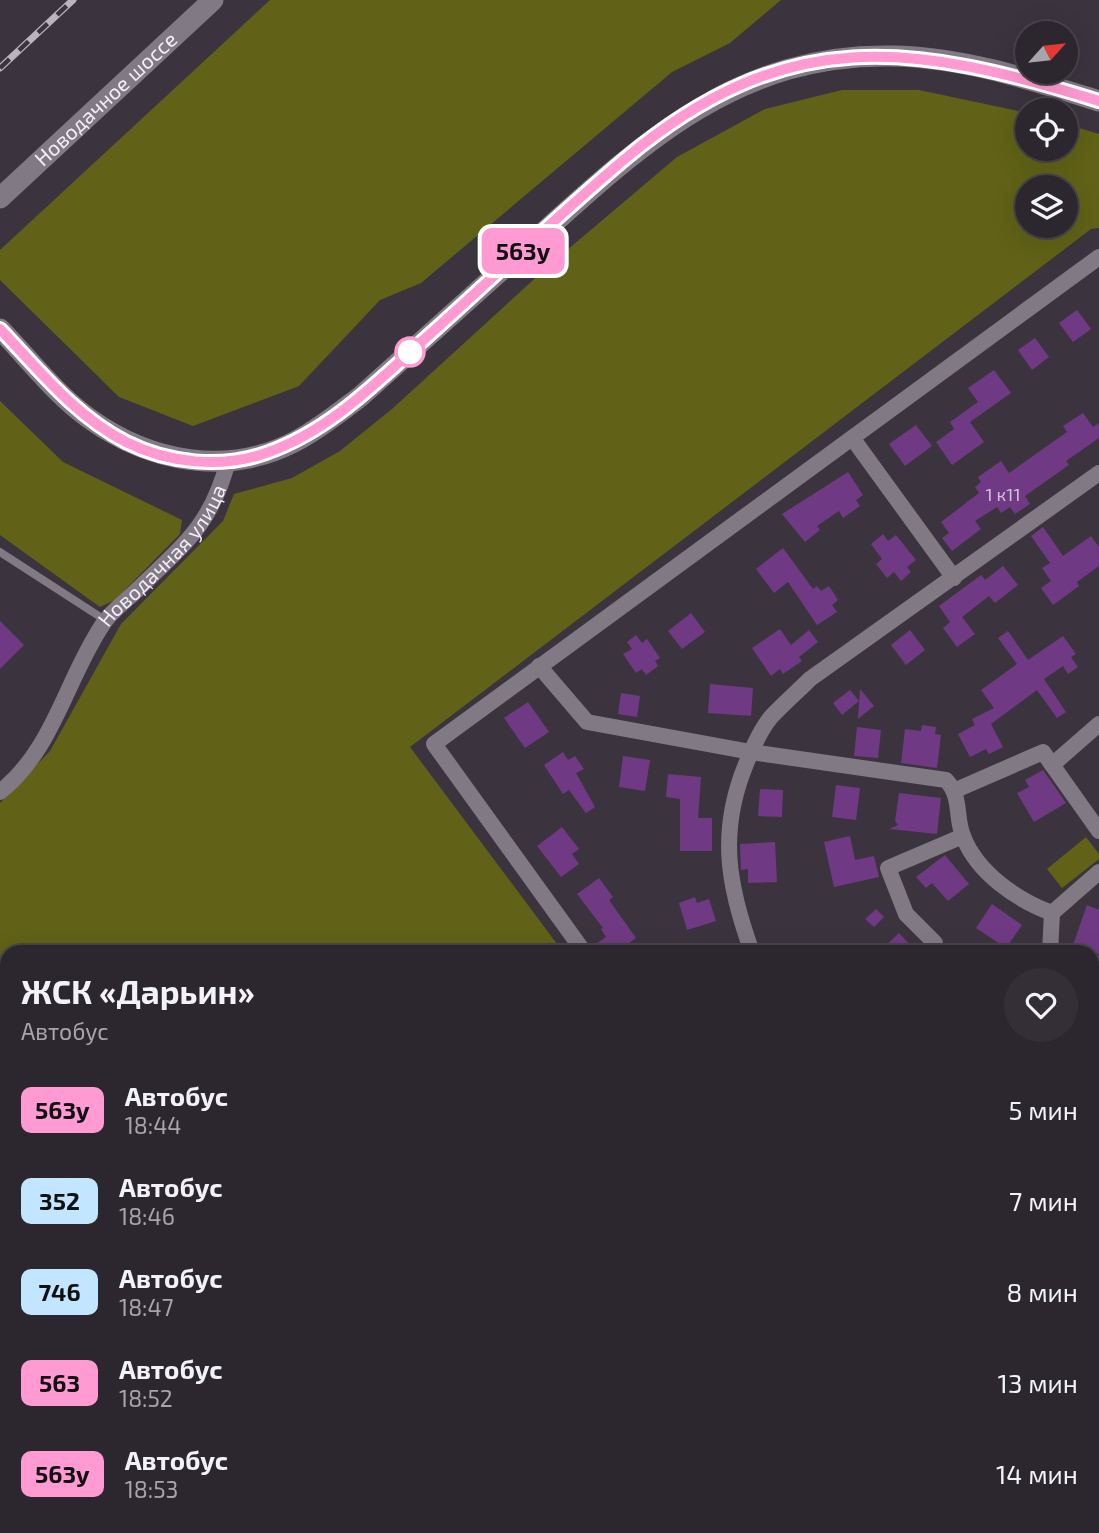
<!DOCTYPE html>
<html lang="ru">
<head>
<meta charset="utf-8">
<style>
  body { margin:0; font-family:"Exo 2",sans-serif; background:#342f36; color:#f1f3f6; height:100vh; display:flex; flex-direction:column; font-size:26px; white-space:nowrap }
  * { box-sizing:border-box; margin:0 }
  p { font-size:23px; color:#a6a5aa }
  .icon { flex:none; width:38px; height:38px; fill:none; stroke:currentColor; stroke-width:2; stroke-linecap:round; stroke-linejoin:round }
  .map { position:relative; flex:1; overflow:hidden }
  .side { position:absolute; left:0px; top:945px; width:1099px; height:588px; display:flex; flex-direction:column; background:#2c272e; border-radius:21px 21px 0 0; box-shadow:0 7px 28px #0002,0 0 0 2px #48444a }
  .side>* { flex:none }
  .badge { padding:0 14px; border-radius:10px; font-size:24px; line-height:46px }
  .needle { width:46px; rotate:63deg }
  .tools { position:absolute; left:1015px; top:21px; display:grid; gap:14px }
  .tools a { display:grid; place-items:center; width:63px; height:63px; border-radius:50%; background:#2c272e; box-shadow:0 7px 28px #0002,0 0 0 2px #48444a; font-size:35px }
  .map>.badge { position:absolute; translate:-50% -50%; box-shadow:0 0 0 4px #fff }
  .round { display:grid; place-items:center; flex:none; width:74px; height:74px; border-radius:37px; background:#342f36 }
  .headline { display:flex; align-items:center; justify-content:space-between; height:119px; padding:0 21px }
  h1 { font-size:33px; font-weight:700; line-height:52px }
  ul { padding:0; list-style:none }
  li { display:flex; align-items:center; gap:21px; height:91px; padding:0 21px }
  li div { flex:1 }
  li b { display:block; font-size:26px }
  li em { font-style:normal }
  li .badge { min-width:77px; font-weight:700; text-align:center }
  .map>svg:first-child { display:block }
  .green { fill:#616217; fill-rule:evenodd }
  .building { fill:#6f3a83 }
  .lines { fill:none; stroke-linecap:round; stroke-linejoin:round }
  .lane { stroke:#817984; stroke-width:8 }
  .street { stroke:#817984; stroke-width:16 }
  .secondary { stroke:#817984; stroke-width:21 }
  .rail-casing { stroke:#bab4bc; stroke-width:7 }
  .rail { stroke:#3b343e; stroke-width:4.5; stroke-dasharray:13; stroke-linecap:butt }
  .line-casing { stroke:#fff; stroke-width:16 }
  .line { stroke:#ff9ad2; stroke-width:10 }
  .stop-dot { fill:#fff; stroke:#ff9ad2; stroke-width:3.5 }
  .labels { text-anchor:middle; stroke-width:5; stroke-linejoin:round; paint-order:stroke }
  .number-label { font-size:18px; fill:#d2c1d8 }
  .street-label { font-size:21px; fill:#f3eef5; stroke:#3b343e }
</style>
</head>
<body>
<div class="map">
<svg width="1099" height="1533" viewBox="0 0 1099 1533">
  <rect width="100%" height="100%" fill="#3b343e"/>
  <g class="green">
    <path d="M270,0h511l-51,43 -58,29 -251,211 -41,17 -81,86 -106,40 -74,-29 -119,-117v-30z"/>
    <path d="M842,90h77l108,23v36h39v-25l33,10v94l-8,1 -681,518 153,205h-556v574h1085v-305l7,-7v319h-1099v-730l50,-52 71,-127 102,-103 11,-27 58,-16 48,-27 52,-42 161,-147 124,-105 88,-48zM1027,187h39v39h-39z"/>
    <path d="M0,401l63,61 119,58 -2,14 -65,66 -15,7 -100,-72z"/>
    <path d="M1086,837l13,17v5l-37,29 -15,-19z"/>
  </g>
  <g class="building">
    <path d="M1077,310l14,19 -18,13 -14,-19z"/>
    <path d="M1035,338l14,19 -17,13 -14,-20z"/>
    <path d="M994,370l17,23 -41,29 14,20 -32,23 -16,-23 18,-13 -4,-7 28,-20 -10,-14z"/>
    <path d="M1083,413l10,14 6,-4v15l-33,23 3,4 -44,31 5,8 -15,10 -5,-7 -9,6 -4,-6 -22,14 6,8 -29,22 -10,-13 7,-5 -8,-11 38,-29 -4,-6 6,-5 -3,-5 23,-16 8,12 58,-41 -4,-6z"/>
    <path d="M916,425l16,21 -27,20 -16,-22z"/>
    <path d="M848,472l15,23 -7,5 4,6 -17,12 -4,-7 -22,15 3,4 -15,12 -23,-28z"/>
    <path d="M1043,527l20,29 28,-20 8,11v19l-22,16 2,4 -26,19 -12,-17 10,-7 -9,-13 8,-5 -19,-27z"/>
    <path d="M883,534l5,7 8,-6 20,25 -9,7 4,5 -10,9 -7,-9 -7,6 -11,-14 6,-5 -11,-15z"/>
    <path d="M783,548l30,41 4,-3 4,5 8,-5 9,14 -6,5 5,7 -20,13 -29,-43 -14,11 -18,-24z"/>
    <path d="M1003,566l15,19 -23,18 -6,-7 -27,21 13,17 -18,13 -14,-19 7,-6 -11,-16 42,-31 4,5z"/>
    <path d="M691,613l14,19 -23,17 -14,-18z"/>
    <path d="M0,621l24,24 -24,24z"/>
    <path d="M780,629l11,16 18,-15 9,12 -19,15 3,4 -19,13 -3,-5 -9,7 -19,-28z"/>
    <path d="M910,630l15,20 -19,15 -15,-20z"/>
    <path d="M1008,631l20,29 35,-24 13,18 -5,3 7,10 -10,7 -5,-8 -19,13 22,33 -9,6 -20,-28 -46,34 12,23 -14,7 -3,-5 -16,8 -12,-23 17,-9 -3,-6 22,-11 -13,-18 36,-26 -19,-26z"/>
    <path d="M636,635l6,8 5,-4 13,19 -5,3 3,5 -12,9 -4,-6 -6,4 -13,-19 9,-5 -5,-7z"/>
    <path d="M710,684l43,4 -2,28 -43,-3z"/>
    <path d="M860,689l14,17 -16,13z"/>
    <path d="M850,690l9,11 -17,14 -9,-12z"/>
    <path d="M621,693l19,3 -3,21 -19,-3z"/>
    <path d="M528,702l21,30 -24,16 -21,-30z"/>
    <path d="M922,725l14,2 -1,7 6,1 -4,33 -36,-5 4,-34 16,2z"/>
    <path d="M857,727l24,3 -3,28 -24,-2z"/>
    <path d="M563,752l5,8 7,-4 9,13 -8,4 19,34 -9,6 -17,-23 -6,4 -19,-29z"/>
    <path d="M623,756l27,4 -5,31 -26,-4z"/>
    <path d="M1043,770l23,33 -32,19 -17,-29 12,-6 -4,-7z"/>
    <path d="M668,774l33,3 -3,41h14v33h-32v-52l-14,-2z"/>
    <path d="M836,785l24,3 -4,32 -24,-3z"/>
    <path d="M760,789l23,1 -1,27 -24,-1z"/>
    <path d="M899,793l42,5 -4,36 -48,-5 9,-4 -3,-4z"/>
    <path d="M562,827l17,22 -7,5 7,10 -18,13 -24,-31z"/>
    <path d="M850,836l5,24 19,-4 5,21 -45,10 -10,-45z"/>
    <path d="M775,842l2,40 -29,1v-14l-7,1 -1,-26z"/>
    <path d="M945,855l24,29 -21,17 -16,-18 -6,5 -10,-11z"/>
    <path d="M599,878l14,19 -4,3 27,38 -19,14h-18l-5,-7 12,-8 -5,-8 2,-1 -26,-34z"/>
    <path d="M695,897l2,6 12,-4 7,22 -29,9 -8,-27z"/>
    <path d="M992,904l30,21 -16,23 -30,-20z"/>
    <path d="M1087,905l12,5v44l-26,-9z"/>
    <path d="M876,909l8,8 -10,10 -9,-8z"/>
    <path d="M899,933l18,19h-38z"/>
  </g>
  <g class="lines">
    <path class="lane" d="M0,552l105,68"/>
    <g class="street">
      <path d="M853,439l101,139"/>
      <path d="M539,666l48,56 164,30 195,28c16,17 9,36 17,56 14,37 54,64 89,77"/>
      <path d="M1052,765l47,-41"/>
      <path d="M956,790l87,-38 56,79"/>
      <path id="s1" d="M0,792c54,-43 66,-113 103,-168 8,-13 23,-23 34,-34 46,-45 74,-64 91,-129"/>
      <path d="M935,943l-29,-29 -18,-46 75,-32"/>
      <path d="M584,952l-150,-208 665,-487"/>
      <path d="M752,952c-24,-66 -34,-120 -6,-188 6,-15 14,-34 25,-47 12,-13 26,-25 39,-38l289,-206"/>
      <path d="M1050,952l2,-39 47,-41"/>
      <path d="M1092,1053l7,-5"/>
      <path d="M1092,1200l7,-9"/>
    </g>
    <g class="secondary">
      <path id="s2" d="M0,198l213,-198"/>
      <path d="M0,329c29,30 56,66 90,90 60,43 138,58 206,22 23,-12 44,-29 65,-45 58,-52 116,-104 174,-156 107,-97 203,-187 357,-184 71,1 140,24 207,45"/>
    </g>
    <defs>
      <path id="rail" d="M0,68l73,-68"/>
    </defs>
    <use href="#rail" class="rail-casing"/>
    <use href="#rail" class="rail"/>
  </g>
  <g class="lines">
    <defs>
      <path id="line" d="M0,329c39,41 75,87 126,113 42,21 95,27 140,11 64,-22 113,-73 162,-117 66,-59 130,-121 198,-178 161,-134 286,-115 473,-57"/>
    </defs>
    <use href="#line" class="line-casing"/>
    <use href="#line" class="line"/>
  </g>
  <circle class="stop-dot" cx="410" cy="352" r="14"/>
  <g class="labels">
    <g class="number-label">
      <text x="1003" y="501">1 к11</text>
    </g>
    <g class="street-label">
      <text dy="7" stroke="none"><textPath href="#s2" startOffset="145">Новодачное шоссе</textPath></text>
      <text dy="7" stroke="none"><textPath href="#s1" startOffset="290">Новодачная улица</textPath></text>
    </g>
  </g>
</svg>
<div class="tools">
<a><svg class="needle" viewBox="-14 -14 28 28"><path d="M0-13l5 13h-10z" fill="#e53935"/><path d="M0 13l5-13h-10z" fill="#a6a5aa"/></svg></a>
<a><svg class="icon" aria-label="locate" viewBox="0 0 24 24"><circle cx="12" cy="12" r="6"/><path d="M12 2v4M12 18v4M2 12h4M18 12h4"/></svg></a>
<a><svg class="icon" aria-label="layers" viewBox="0 0 24 24"><path d="M12 4l9 5-9 5-9-5zM3 14l9 5 9-5"/></svg></a>
</div>
<b class="badge" style="left:523px;top:251px;background:#ff9ad2;color:#111">563у</b>
<section class="side">
<div class="headline"><div><h1>ЖСК «Дарьин»</h1><p>Автобус</p></div><a class="round"><svg class="icon" aria-label="heart" viewBox="0 0 24 24"><path d="M12 20l-8-8c-3-5 5-10 8-4 3-6 11-1 8 4z"/></svg></a></div>
<ul>
<li><span class="badge" style="background:#ff9ad2;color:#111">563у</span><div><b>Автобус</b><p>18:44</p></div><em>5 мин</em></li>
<li><span class="badge" style="background:#c2e6ff;color:#111">352</span><div><b>Автобус</b><p>18:46</p></div><em>7 мин</em></li>
<li><span class="badge" style="background:#c2e6ff;color:#111">746</span><div><b>Автобус</b><p>18:47</p></div><em>8 мин</em></li>
<li><span class="badge" style="background:#ff9ad2;color:#111">563</span><div><b>Автобус</b><p>18:52</p></div><em>13 мин</em></li>
<li><span class="badge" style="background:#ff9ad2;color:#111">563у</span><div><b>Автобус</b><p>18:53</p></div><em>14 мин</em></li>
</ul>
</section>
</div>
</body>
</html>
